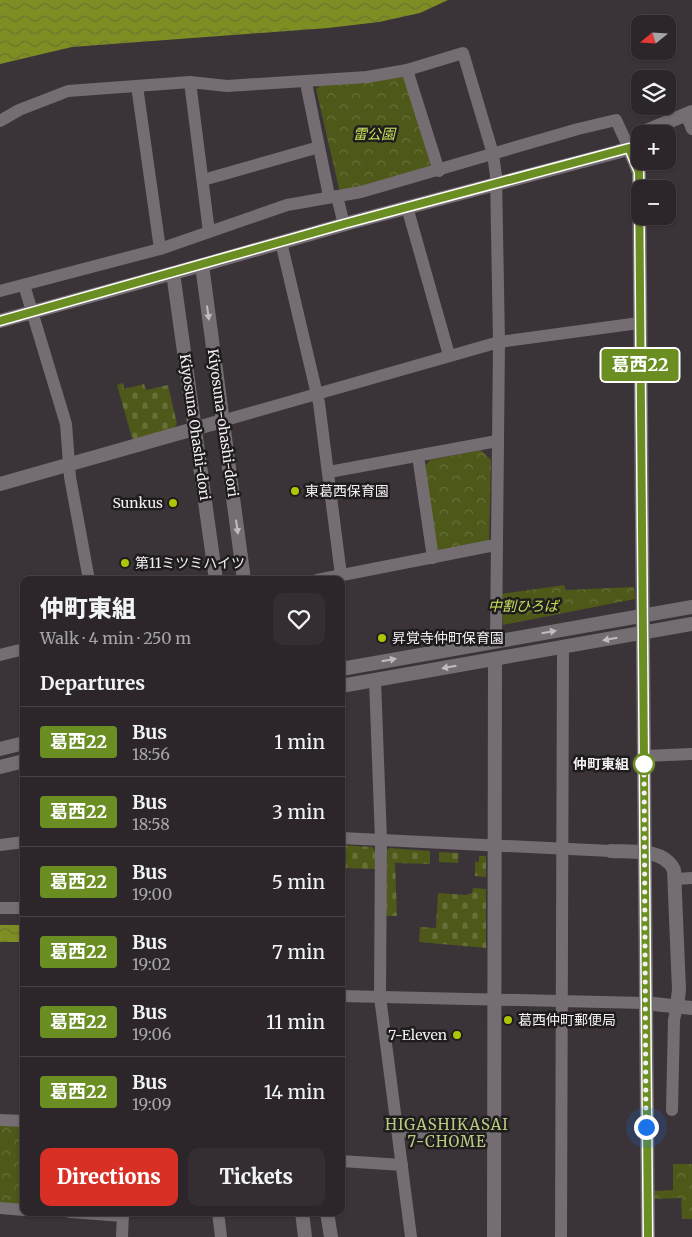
<!DOCTYPE html>
<html lang="en">
<head>
<meta charset="utf-8">
<style>
  body { margin:0; font-family:Merriweather,"Noto Sans JP",serif; background:#342e32; color:#f1f3f6; height:100vh; display:flex; flex-direction:column; font-size:19px; white-space:nowrap }
  * { box-sizing:border-box; margin:0 }
  p { font-size:16px; color:#a6a5a8 }
  .icon { flex:none; width:28px; height:28px; fill:none; stroke:currentColor; stroke-width:2; stroke-linecap:round; stroke-linejoin:round }
  .map { position:relative; flex:1; overflow:hidden }
  .drawer { position:absolute; left:20px; top:576px; width:325px; height:640px; display:flex; flex-direction:column; background:#2c262a; border-radius:10px; box-shadow:0 1px 4px #0004,0 0 0 1px #484347 }
  .drawer>* { flex:none }
  .badge { padding:0 10px; border-radius:4px; font-size:18px; line-height:32px }
  .needle { width:32px; rotate:252deg }
  .fabs { position:absolute; left:631px; top:15px; display:grid; gap:10px }
  .fabs a { display:grid; place-items:center; width:45px; height:45px; border-radius:10px; background:#2c262a; box-shadow:0 1px 4px #0004,0 0 0 1px #484347; font-size:25px }
  .you { position:absolute; width:25px; height:25px; margin:-12px; border:4px solid #fff; border-radius:50%; background:#1a73e8; box-shadow:0 0 0 8px #1a73e833 }
  .map>.badge { position:absolute; translate:-50% -50%; box-shadow:0 0 0 2px #fff }
  h2 { padding:0 20px; font-size:19px; line-height:45px }
  .round { display:grid; place-items:center; flex:none; width:52px; height:52px; border-radius:10px; background:#342e32 }
  .overview { display:flex; align-items:center; justify-content:space-between; height:85px; padding:0 20px }
  h1 { font-size:24px; font-weight:800; line-height:38px }
  .cta { display:flex; gap:10px; margin-top:auto; padding:10px 20px }
  .cta a { flex:1; height:58px; border-radius:10px; background:#d93025; color:#fff; font-size:20px; font-weight:800; line-height:58px; text-align:center }
  .cta a+a { background:#342e32; color:#f1f3f6 }
  ul { padding:0; list-style:none }
  li { display:flex; align-items:center; gap:15px; height:70px; padding:0 20px; border-top:1px solid #484347 }
  li div { flex:1 }
  li b { display:block; font-size:19px }
  li em { font-style:normal }
  li .badge { min-width:55px; font-weight:700; text-align:center }
  .map>svg:first-child { display:block }
  .cemetery { fill:url(#cemetery-stones) }
  .park { fill:url(#park-crowns) }
  .water { fill:url(#water-waves) }
  .lines { fill:none; stroke-linecap:round; stroke-linejoin:round }
  .minor { stroke:#746d72; stroke-width:12 }
  .tertiary { stroke:#746d72; stroke-width:14 }
  .secondary { stroke:#746d72; stroke-width:14 }
  .oneway { fill:#c0bbbf }
  .line-casing { stroke:#fff; stroke-width:11 }
  .line { stroke:#6b8e23; stroke-width:8 }
  .walk { stroke:#f3eff2; stroke-width:5; stroke-dasharray:0 9 }
  .poi-dot { fill:#afc507; stroke:#1f1c1e; stroke-width:2 }
  .stop-dot { fill:#fff; stroke:#6b8e23; stroke-width:2.5 }
  .labels { text-anchor:middle; stroke-width:5; stroke-linejoin:round; paint-order:stroke }
  .park-label { font-size:14px; font-style:italic; fill:#cae05b; stroke:#1f1c1e }
  .street-label { font-size:14px; fill:#f3eff2; stroke:#1f1c1e }
  .poi-label { font-size:14px; fill:#f3eff2; stroke:#1f1c1e; text-anchor:start }
  .stop-label { font-size:14px; font-weight:bold; fill:#f3eff2; stroke:#1f1c1e; text-anchor:end }
  .neighbourhood-label { font-size:15px; letter-spacing:1px; fill:#bbca7f; stroke:#1f1c1e }
</style>
</head>
<body>
<div class="map">
<svg width="692" height="1237" viewBox="0 0 692 1237">
  <defs>
    <pattern id="cemetery-stones" width="16" height="16" patternUnits="userSpaceOnUse" patternTransform="scale(1.25)"><rect width="16" height="16" fill="#4e5818"/><path d="M2 7V4a2 2 0 0 1 4 0v3zM10 15v-3a2 2 0 0 1 4 0v3z" fill="#68703a"/></pattern>
    <pattern id="park-crowns" width="20" height="18" patternUnits="userSpaceOnUse" patternTransform="scale(1.25)"><rect width="20" height="18" fill="#4e5818"/><path d="M2 6a3 3 0 1 1 6 0M12 15a3 3 0 1 1 6 0" fill="none" stroke="#68703a"/></pattern>
    <pattern id="water-waves" width="16" height="10" patternUnits="userSpaceOnUse" patternTransform="scale(1.25)"><rect width="16" height="10" fill="#7e8e22"/><path d="M0 5q4-4 8 0t8 0" fill="none" stroke="#6b7630"/></pattern>
  </defs>
  <rect width="100%" height="100%" fill="#3a3338"/>
  <g class="cemetery">
    <path d="M123,383l1,6 20,-5 2,6 22,-5 9,39 -4,5 -37,11 -4,-2 -15,-53z"/>
    <path d="M341,845l31,2 4,5 -1,17 -34,-1z"/>
    <path d="M389,848l41,3v13l-35,-1 2,53h-11l1,-66z"/>
    <path d="M439,852l20,1 -1,10 -19,-1z"/>
    <path d="M479,856h7v21l-11,-1v-14h4z"/>
    <path d="M473,888l13,1v59l-67,-6 1,-15 16,1 2,-35 28,2 6,-2z"/>
  </g>
  <g class="park">
    <path d="M400,76l5,2 26,88 -91,27 -24,-104 5,-4z"/>
    <path d="M481,450l10,10 -2,82 -52,10 -15,-83 8,-9z"/>
    <path d="M564,585l2,5 68,-3 1,12 -132,26 -2,-31z"/>
    <path d="M0,1124l24,1v79l-24,-1z"/>
    <path d="M673,1164h19v55h-10l-1,-21 -27,1v-8l19,-1z"/>
  </g>
  <g class="water">
    <path d="M0,0h448l-28,13 -41,9 -51,6 -256,19 -72,17z"/>
    <rect x="0" y="925" width="24" height="17"/>
  </g>
  <g class="lines">
    <g class="minor">
      <path d="M407,70l32,101"/>
      <path d="M190,82l19,150"/>
      <path d="M306,83l23,113"/>
      <path d="M137,86l23,163"/>
      <path d="M686,114l6,15"/>
      <path d="M0,121l19,-11 49,-19 122,-9 37,4 140,-9 40,-7 56,-17 30,101 3,22 3,166 -3,299"/>
      <path d="M203,180l116,-33"/>
      <path d="M337,196l7,29"/>
      <path d="M407,207l42,148"/>
      <path d="M281,242l38,161 22,172"/>
      <path d="M24,285l42,139 4,53 19,103"/>
      <path d="M0,291l160,-42 127,-44 74,-13 217,-63 38,-9 13,28"/>
      <path d="M222,421l277,-79 140,-19"/>
      <path d="M418,456l15,102"/>
      <path d="M329,472l168,-31"/>
      <path d="M317,580l178,-35"/>
      <path d="M0,655l24,-6"/>
      <path d="M375,680l6,160 -1,157 31,240"/>
      <path d="M644,756l48,-2"/>
      <path d="M341,838l270,13"/>
      <path d="M0,845l24,-3"/>
      <path d="M676,879l16,-1"/>
      <path d="M0,908h24"/>
      <path d="M341,996l303,7"/>
      <path d="M672,1110l2,-90 3,-14"/>
      <path d="M0,1120l24,1"/>
      <path d="M398,1131l96,8"/>
      <path d="M341,1161l61,4"/>
      <path d="M0,1208l24,2"/>
      <path d="M70,1212l53,4"/>
      <path d="M218,1212l3,25"/>
      <path d="M122,1237l1,-25"/>
      <path d="M561,1237l2,-590"/>
    </g>
    <g class="tertiary">
      <path d="M629,148l10,24 9,1065"/>
      <path d="M202,265l154,-44 261,-69 12,-4 10,-14 53,-22"/>
      <path d="M0,484l222,-63"/>
      <path d="M341,669l351,-62"/>
      <path d="M341,686l351,-62"/>
      <path d="M0,749l24,-6"/>
      <path d="M0,767l24,-6"/>
      <path d="M611,851c20,1 53,-3 63,19l5,120 -2,16"/>
      <path d="M644,1003l48,5"/>
      <path d="M494,1237l1,-578"/>
    </g>
    <g class="secondary">
      <path d="M173,273l43,307"/>
      <path d="M0,321l202,-56 42,315"/>
      <path d="M302,1212l3,25"/>
      <path d="M327,1212l4,25"/>
    </g>
  </g>
  <defs><path id="oneway-solid" d="M-6-.8H1V-3.2L6.5 0L1 3.2V.8H-6Z" transform="scale(1.25)"/></defs>
  <g class="oneway">
    <use href="#oneway-solid" transform="translate(208 313) rotate(82)"/>
    <use href="#oneway-solid" transform="translate(237 527) rotate(82)"/>
    <use href="#oneway-solid" transform="translate(549 632) rotate(-10)"/>
    <use href="#oneway-solid" transform="translate(610 639) rotate(170)"/>
    <use href="#oneway-solid" transform="translate(389 660) rotate(-10)"/>
    <use href="#oneway-solid" transform="translate(449 667) rotate(170)"/>
  </g>
  <g class="lines">
    <defs>
      <path id="line" d="M0,321l344,-97 285,-76 10,24 9,1065"/>
    </defs>
    <use href="#line" class="line-casing"/>
    <use href="#line" class="line"/>
    <path class="walk" d="M644,764v-8l2,371"/>
  </g>
  <g class="poi-dot">
    <circle cx="295" cy="491" r="5"/>
    <circle cx="173" cy="503" r="5"/>
    <circle cx="125" cy="563" r="5"/>
    <circle cx="382" cy="638" r="5"/>
    <circle cx="508" cy="1020" r="5"/>
    <circle cx="457" cy="1035" r="5"/>
  </g>
  <circle class="stop-dot" cx="644" cy="764" r="10"/>
  <g class="labels">
    <g class="park-label">
      <text x="374" y="139">雷公園</text>
      <text x="523" y="611">中割ひろば</text>
    </g>
    <g class="street-label">
      <text transform="translate(223 423) rotate(82)" y="5">Kiyosuna-ohashi-dori</text>
      <text transform="translate(195 427) rotate(82)" y="5">Kiyosuna Ohashi-dori</text>
    </g>
    <g class="poi-label">
      <text x="305" y="496">東葛西保育園</text>
      <text x="163" y="508" text-anchor="end">Sunkus</text>
      <text x="135" y="568">第11ミツミハイツ</text>
      <text x="392" y="643">昇覚寺仲町保育園</text>
      <text x="518" y="1025">葛西仲町郵便局</text>
      <text x="447" y="1040" text-anchor="end">7-Eleven</text>
    </g>
    <g class="stop-label">
      <text x="629" y="769">仲町東組</text>
    </g>
    <g class="neighbourhood-label">
      <text x="447" y="1130">HIGASHIKASAI<tspan x="447" dy="17">7-CHOME</tspan></text>
    </g>
  </g>
</svg>
<div class="fabs">
<a><svg class="needle" viewBox="-14 -14 28 28"><path d="M0-13l5 13h-10z" fill="#e53935"/><path d="M0 13l5-13h-10z" fill="#a6a5a8"/></svg></a>
<a><svg class="icon" aria-label="layers" viewBox="0 0 24 24"><path d="M12 4l9 5-9 5-9-5zM3 14l9 5 9-5"/></svg></a>
<a>+</a>
<a>−</a>
</div>
<div class="you" style="left:646px;top:1127px"></div>
<b class="badge" style="left:640px;top:365px;background:#6b8e23;color:#fff">葛西22</b>
<section class="drawer">
<div class="overview"><div><h1>仲町東組</h1><p>Walk · 4 min · 250 m</p></div><a class="round"><svg class="icon" aria-label="heart" viewBox="0 0 24 24"><path d="M12 20l-8-8c-3-5 5-10 8-4 3-6 11-1 8 4z"/></svg></a></div>
<h2>Departures</h2>
<ul>
<li><span class="badge" style="background:#6b8e23;color:#fff">葛西22</span><div><b>Bus</b><p>18:56</p></div><em>1 min</em></li>
<li><span class="badge" style="background:#6b8e23;color:#fff">葛西22</span><div><b>Bus</b><p>18:58</p></div><em>3 min</em></li>
<li><span class="badge" style="background:#6b8e23;color:#fff">葛西22</span><div><b>Bus</b><p>19:00</p></div><em>5 min</em></li>
<li><span class="badge" style="background:#6b8e23;color:#fff">葛西22</span><div><b>Bus</b><p>19:02</p></div><em>7 min</em></li>
<li><span class="badge" style="background:#6b8e23;color:#fff">葛西22</span><div><b>Bus</b><p>19:06</p></div><em>11 min</em></li>
<li><span class="badge" style="background:#6b8e23;color:#fff">葛西22</span><div><b>Bus</b><p>19:09</p></div><em>14 min</em></li>
</ul>
<div class="cta"><a>Directions</a><a>Tickets</a></div>
</section>
</div>
</body>
</html>
